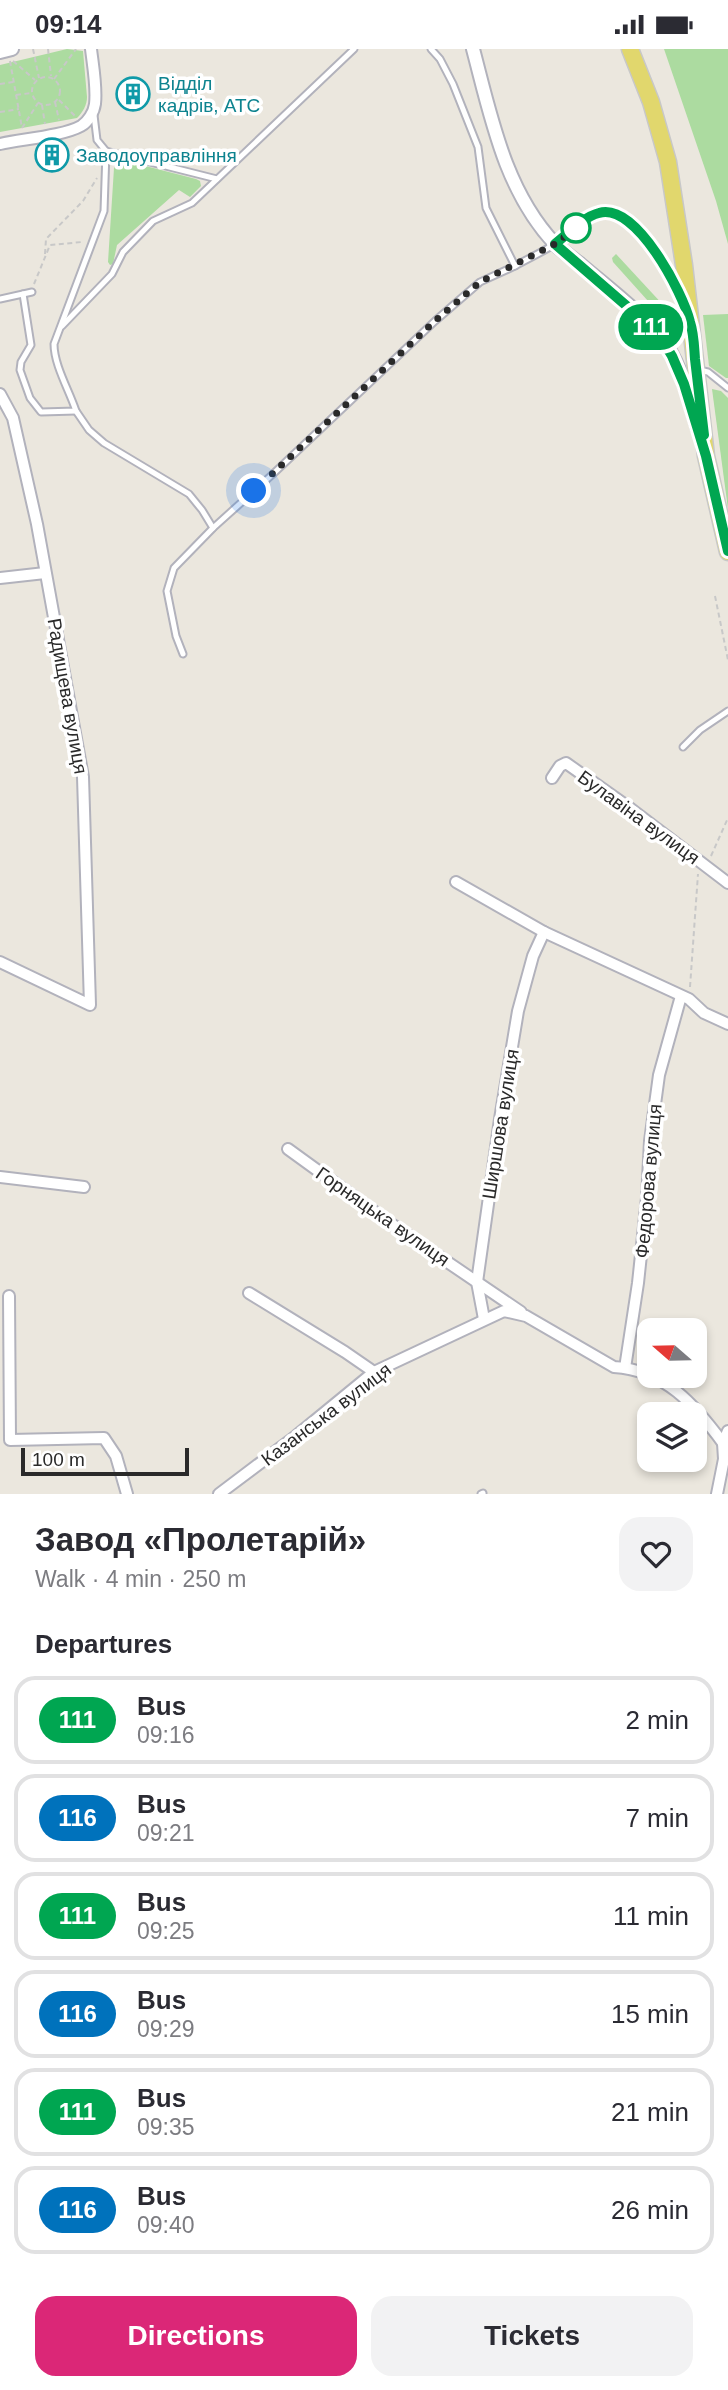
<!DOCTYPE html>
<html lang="en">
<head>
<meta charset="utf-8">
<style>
  body { margin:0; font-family:Arial,sans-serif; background:#f2f2f3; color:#2b2b33; height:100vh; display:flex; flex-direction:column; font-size:26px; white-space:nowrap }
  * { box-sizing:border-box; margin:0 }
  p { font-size:23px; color:#7c7c81 }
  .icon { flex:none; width:38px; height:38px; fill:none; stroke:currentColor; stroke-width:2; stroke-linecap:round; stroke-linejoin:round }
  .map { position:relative; height:1445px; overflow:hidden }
  .sheet { display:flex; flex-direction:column; background:#fff; flex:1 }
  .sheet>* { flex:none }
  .badge { padding:0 14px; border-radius:23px; font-size:24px; line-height:46px }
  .needle { width:46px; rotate:290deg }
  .controls { position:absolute; left:637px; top:1269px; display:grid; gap:14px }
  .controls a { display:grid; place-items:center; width:70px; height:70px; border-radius:14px; background:#fff; box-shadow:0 4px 10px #0003; font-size:35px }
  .scale { position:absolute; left:21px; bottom:18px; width:168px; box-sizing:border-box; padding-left:7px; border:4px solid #2a2a2a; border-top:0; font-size:19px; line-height:24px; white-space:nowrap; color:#2a2a2a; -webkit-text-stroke:5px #fff; paint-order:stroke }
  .you { position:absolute; width:35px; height:35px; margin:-18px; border:5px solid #fff; border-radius:50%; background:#1a73e8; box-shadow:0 0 0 10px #1a73e833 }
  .map>.badge { position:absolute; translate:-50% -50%; box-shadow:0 0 0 4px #fff }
  h2 { padding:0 35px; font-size:26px; line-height:63px }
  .round { display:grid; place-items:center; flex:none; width:74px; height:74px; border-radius:21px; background:#f2f2f3 }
  .overview { display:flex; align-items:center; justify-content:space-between; height:119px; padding:0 35px }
  h1 { font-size:33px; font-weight:700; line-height:52px }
  .button { display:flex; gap:14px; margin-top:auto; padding:14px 35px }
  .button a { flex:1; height:80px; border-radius:21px; background:#db2777; color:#fff; font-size:28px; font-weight:700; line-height:80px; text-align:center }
  .button a+a { background:#f2f2f3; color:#2b2b33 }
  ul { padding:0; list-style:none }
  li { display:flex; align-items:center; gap:21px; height:88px; margin:0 14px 10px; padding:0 21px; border:4px solid #e1e1e2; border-radius:21px }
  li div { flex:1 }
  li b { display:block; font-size:26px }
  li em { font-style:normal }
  li .badge { min-width:77px; font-weight:700; text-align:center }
  .status { display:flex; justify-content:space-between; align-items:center; height:49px; padding:0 35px; background:#fff; direction:ltr }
  .status svg { height:19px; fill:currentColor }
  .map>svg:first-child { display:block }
  .green { fill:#acdba0 }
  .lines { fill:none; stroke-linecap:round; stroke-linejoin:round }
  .service-casing { stroke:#b2b2bc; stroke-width:9 }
  .minor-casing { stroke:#b2b2bc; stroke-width:14 }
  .tertiary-casing { stroke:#b2b2bc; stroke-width:16 }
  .primary-casing { stroke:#c8c8c8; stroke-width:19 }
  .path { stroke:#c8c8c8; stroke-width:2; stroke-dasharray:5 3.5; stroke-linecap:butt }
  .service { stroke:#fff; stroke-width:5 }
  .minor { stroke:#fff; stroke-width:10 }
  .tertiary { stroke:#fff; stroke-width:12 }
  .primary { stroke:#e1d76d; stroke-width:16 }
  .line-casing { stroke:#fff; stroke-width:16 }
  .line { stroke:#00a651; stroke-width:10 }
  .walk { stroke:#2a2a2a; stroke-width:7; stroke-dasharray:0 12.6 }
  .stop-dot { fill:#fff; stroke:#00a651; stroke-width:3.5 }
  .labels { text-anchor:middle; stroke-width:7; stroke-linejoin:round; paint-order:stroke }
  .culture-label { font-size:19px; fill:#0d838f; stroke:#fff; text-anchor:start }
  .street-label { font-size:19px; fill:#2a2a2a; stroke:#fff }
</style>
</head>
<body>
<div class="status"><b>09:14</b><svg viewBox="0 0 49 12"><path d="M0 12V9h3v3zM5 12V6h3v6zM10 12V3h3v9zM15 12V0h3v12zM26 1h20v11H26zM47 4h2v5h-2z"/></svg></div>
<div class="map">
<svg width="728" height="1445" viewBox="0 0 728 1445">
  <rect width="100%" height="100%" fill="#ebe7de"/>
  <g class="green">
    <path d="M67,0l16,2 4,46c0,8 -4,15 -10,21l-77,14v-67z"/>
    <path d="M664,0h64v195l-12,-43z"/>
    <path d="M122,111l74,19 4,2 1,5 -11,11 -11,-7 -62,55 -4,19 -3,1 -2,-3 6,-94z"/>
    <path d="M616,205l49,53 -1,3 -7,1 -44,-49 -1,-4z"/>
    <path d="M728,265v64h-2l-17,-12 -6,-51z"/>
    <path d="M712,340l9,2 7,7v111z"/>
  </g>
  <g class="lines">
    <defs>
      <g id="service">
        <path d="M431,0l9,10 13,25 25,63 8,61 29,58c14,-8 30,-15 43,-24 13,-9 25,-22 40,-28 33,-14 73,62 84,87"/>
        <path d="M106,102l111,28"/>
        <path d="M23,245l8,51 -10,17 -1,8 10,28 11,14 35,-1c-7,-21 -22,-46 -22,-67l50,-133 2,-60 -9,-11 -3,-25"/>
        <path d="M0,250l32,-7"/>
        <path d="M62,277l50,-52 11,-22 30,-31 39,-18 162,-154"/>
        <path d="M699,321l9,2 20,16"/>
        <path d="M76,362l13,19 15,13 85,51 13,16 11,18"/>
        <path d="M183,605l-7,-18 -9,-45 7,-23 39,-40 61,-55 161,-152 45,-39 35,-16"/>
        <path d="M683,698l17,-17 28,-19"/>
        <path d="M481,1445l2,-1"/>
      </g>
      <g id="minor">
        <path d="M0,95c22,-5 63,-8 81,-18 7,-4 13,-14 14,-22 2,-17 -2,-38 -4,-55"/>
        <path d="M0,345l13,24 24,106 46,253 7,228 -90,-43"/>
        <path d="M0,529l45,-5"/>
        <path d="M552,729l8,-12 6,-3 65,46 97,74"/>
        <path d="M456,833l88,50 145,67 15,14 24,11"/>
        <path d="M288,1100l102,74 131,89"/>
        <path d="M0,1128l84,10"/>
        <path d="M249,1244l96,59 29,20"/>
        <path d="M9,1247l1,144 94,-2 12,18 11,38"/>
        <path d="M484,1270l-7,-37 23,-163 18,-108 15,-55 11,-24"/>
        <path d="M625,1319l13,-85 9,-85 3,-57 9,-66 22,-79"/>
        <path d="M219,1445l77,-58 78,-64 130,-61 22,5 88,51c51,3 81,38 109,76"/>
        <path d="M717,1445l7,-35 -1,-16 5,-12"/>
      </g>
      <g id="tertiary">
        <path d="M473,0c18,68 32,142 82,195 7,7 17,14 25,20 26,22 54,43 76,67 23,26 33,66 42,98"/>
        <path d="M0,3l12,-3"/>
      </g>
      <path id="primary" d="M630,0l21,53 17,60 16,103 22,191 22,96"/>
    </defs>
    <use href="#service" class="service-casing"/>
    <use href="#minor" class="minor-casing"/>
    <use href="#tertiary" class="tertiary-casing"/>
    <use href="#primary" class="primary-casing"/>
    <g class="path">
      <path d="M33,0l6,29"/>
      <path d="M48,0l3,27"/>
      <path d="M10,12l12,67"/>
      <path d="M13,12l22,19"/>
      <circle cx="46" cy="42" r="14"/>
      <path d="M54,30l22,-30"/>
      <path d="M0,35l13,-2"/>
      <path d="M16,46l15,-2"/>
      <path d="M59,51l16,16"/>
      <path d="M55,53l4,18"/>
      <path d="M42,56l3,19"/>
      <path d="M0,63l19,-3"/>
      <path d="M22,79l16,-25"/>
      <path d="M45,205l1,-15 37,-38 14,-23"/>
      <path d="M34,235l16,-39 32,-3"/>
      <path d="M715,547l13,64"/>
      <path d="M711,807l17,-38"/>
      <path d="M690,938l8,-113"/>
    </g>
    <use href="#service" class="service"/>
    <use href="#minor" class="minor"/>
    <use href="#tertiary" class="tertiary"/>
    <use href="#primary" class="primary"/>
  </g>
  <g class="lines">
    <defs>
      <path id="line" d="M704,386c-3,-25 -6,-50 -9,-76 -1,-12 -1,-25 -5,-37 -7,-29 -54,-120 -91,-109 -16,4 -31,21 -44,31l103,89 14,23 12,28 22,72 22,95"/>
    </defs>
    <use href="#line" class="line-casing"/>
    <use href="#line" class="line"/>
    <path class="walk" d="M254,442l181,-170 45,-39 75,-38 21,-16"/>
  </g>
  <defs>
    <symbol id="building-ring" viewBox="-11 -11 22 22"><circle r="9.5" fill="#fff" stroke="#0f9aa8" stroke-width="1.5"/><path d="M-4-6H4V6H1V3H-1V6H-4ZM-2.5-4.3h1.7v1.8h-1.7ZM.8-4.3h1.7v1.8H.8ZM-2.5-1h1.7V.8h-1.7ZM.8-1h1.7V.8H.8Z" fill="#0f9aa8"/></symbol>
  </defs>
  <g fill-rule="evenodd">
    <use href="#building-ring" x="114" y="26" width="38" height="38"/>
    <use href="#building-ring" x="33" y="87" width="38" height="38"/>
  </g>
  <circle class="stop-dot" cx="576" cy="179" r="14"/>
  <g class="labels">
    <g class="culture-label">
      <text x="158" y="41">Відділ<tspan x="158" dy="22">кадрів, АТС</tspan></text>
      <text x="76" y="113">Заводоуправління</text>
    </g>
    <g class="street-label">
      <text transform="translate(68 647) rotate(80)" y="7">Радищева вулиця</text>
      <text transform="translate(639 768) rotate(36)" y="7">Булавіна вулиця</text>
      <text transform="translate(500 1075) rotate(-81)" y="7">Ширшова вулиця</text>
      <text transform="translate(648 1132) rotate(-85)" y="7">Федорова вулиця</text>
      <text transform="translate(383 1167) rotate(35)" y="7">Горняцька вулиця</text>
      <text transform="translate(326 1365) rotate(-37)" y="7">Казанська вулиця</text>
    </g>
  </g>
</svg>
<div class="controls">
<a><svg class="needle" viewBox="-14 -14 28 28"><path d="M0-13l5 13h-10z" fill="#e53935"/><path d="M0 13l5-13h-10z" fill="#7c7c81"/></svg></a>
<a><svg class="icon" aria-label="layers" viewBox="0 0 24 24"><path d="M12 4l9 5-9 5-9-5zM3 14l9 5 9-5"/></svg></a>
</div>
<div class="scale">100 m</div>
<div class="you" style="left:254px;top:442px"></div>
<b class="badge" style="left:651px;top:278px;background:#00a651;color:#fff">111</b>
</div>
<section class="sheet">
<div class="overview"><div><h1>Завод «Пролетарій»</h1><p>Walk · 4 min · 250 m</p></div><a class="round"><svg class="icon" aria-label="heart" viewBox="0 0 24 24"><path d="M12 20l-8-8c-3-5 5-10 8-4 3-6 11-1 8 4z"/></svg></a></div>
<h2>Departures</h2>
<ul>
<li><span class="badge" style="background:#00a651;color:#fff">111</span><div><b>Bus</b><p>09:16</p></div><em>2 min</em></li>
<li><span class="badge" style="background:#0072bc;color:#fff">116</span><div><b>Bus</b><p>09:21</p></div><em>7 min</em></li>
<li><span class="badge" style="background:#00a651;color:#fff">111</span><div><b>Bus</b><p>09:25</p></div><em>11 min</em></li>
<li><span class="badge" style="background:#0072bc;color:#fff">116</span><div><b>Bus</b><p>09:29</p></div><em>15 min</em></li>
<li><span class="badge" style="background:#00a651;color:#fff">111</span><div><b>Bus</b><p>09:35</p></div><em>21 min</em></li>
<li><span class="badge" style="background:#0072bc;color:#fff">116</span><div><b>Bus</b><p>09:40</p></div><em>26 min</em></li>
</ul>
<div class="button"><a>Directions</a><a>Tickets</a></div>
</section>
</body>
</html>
